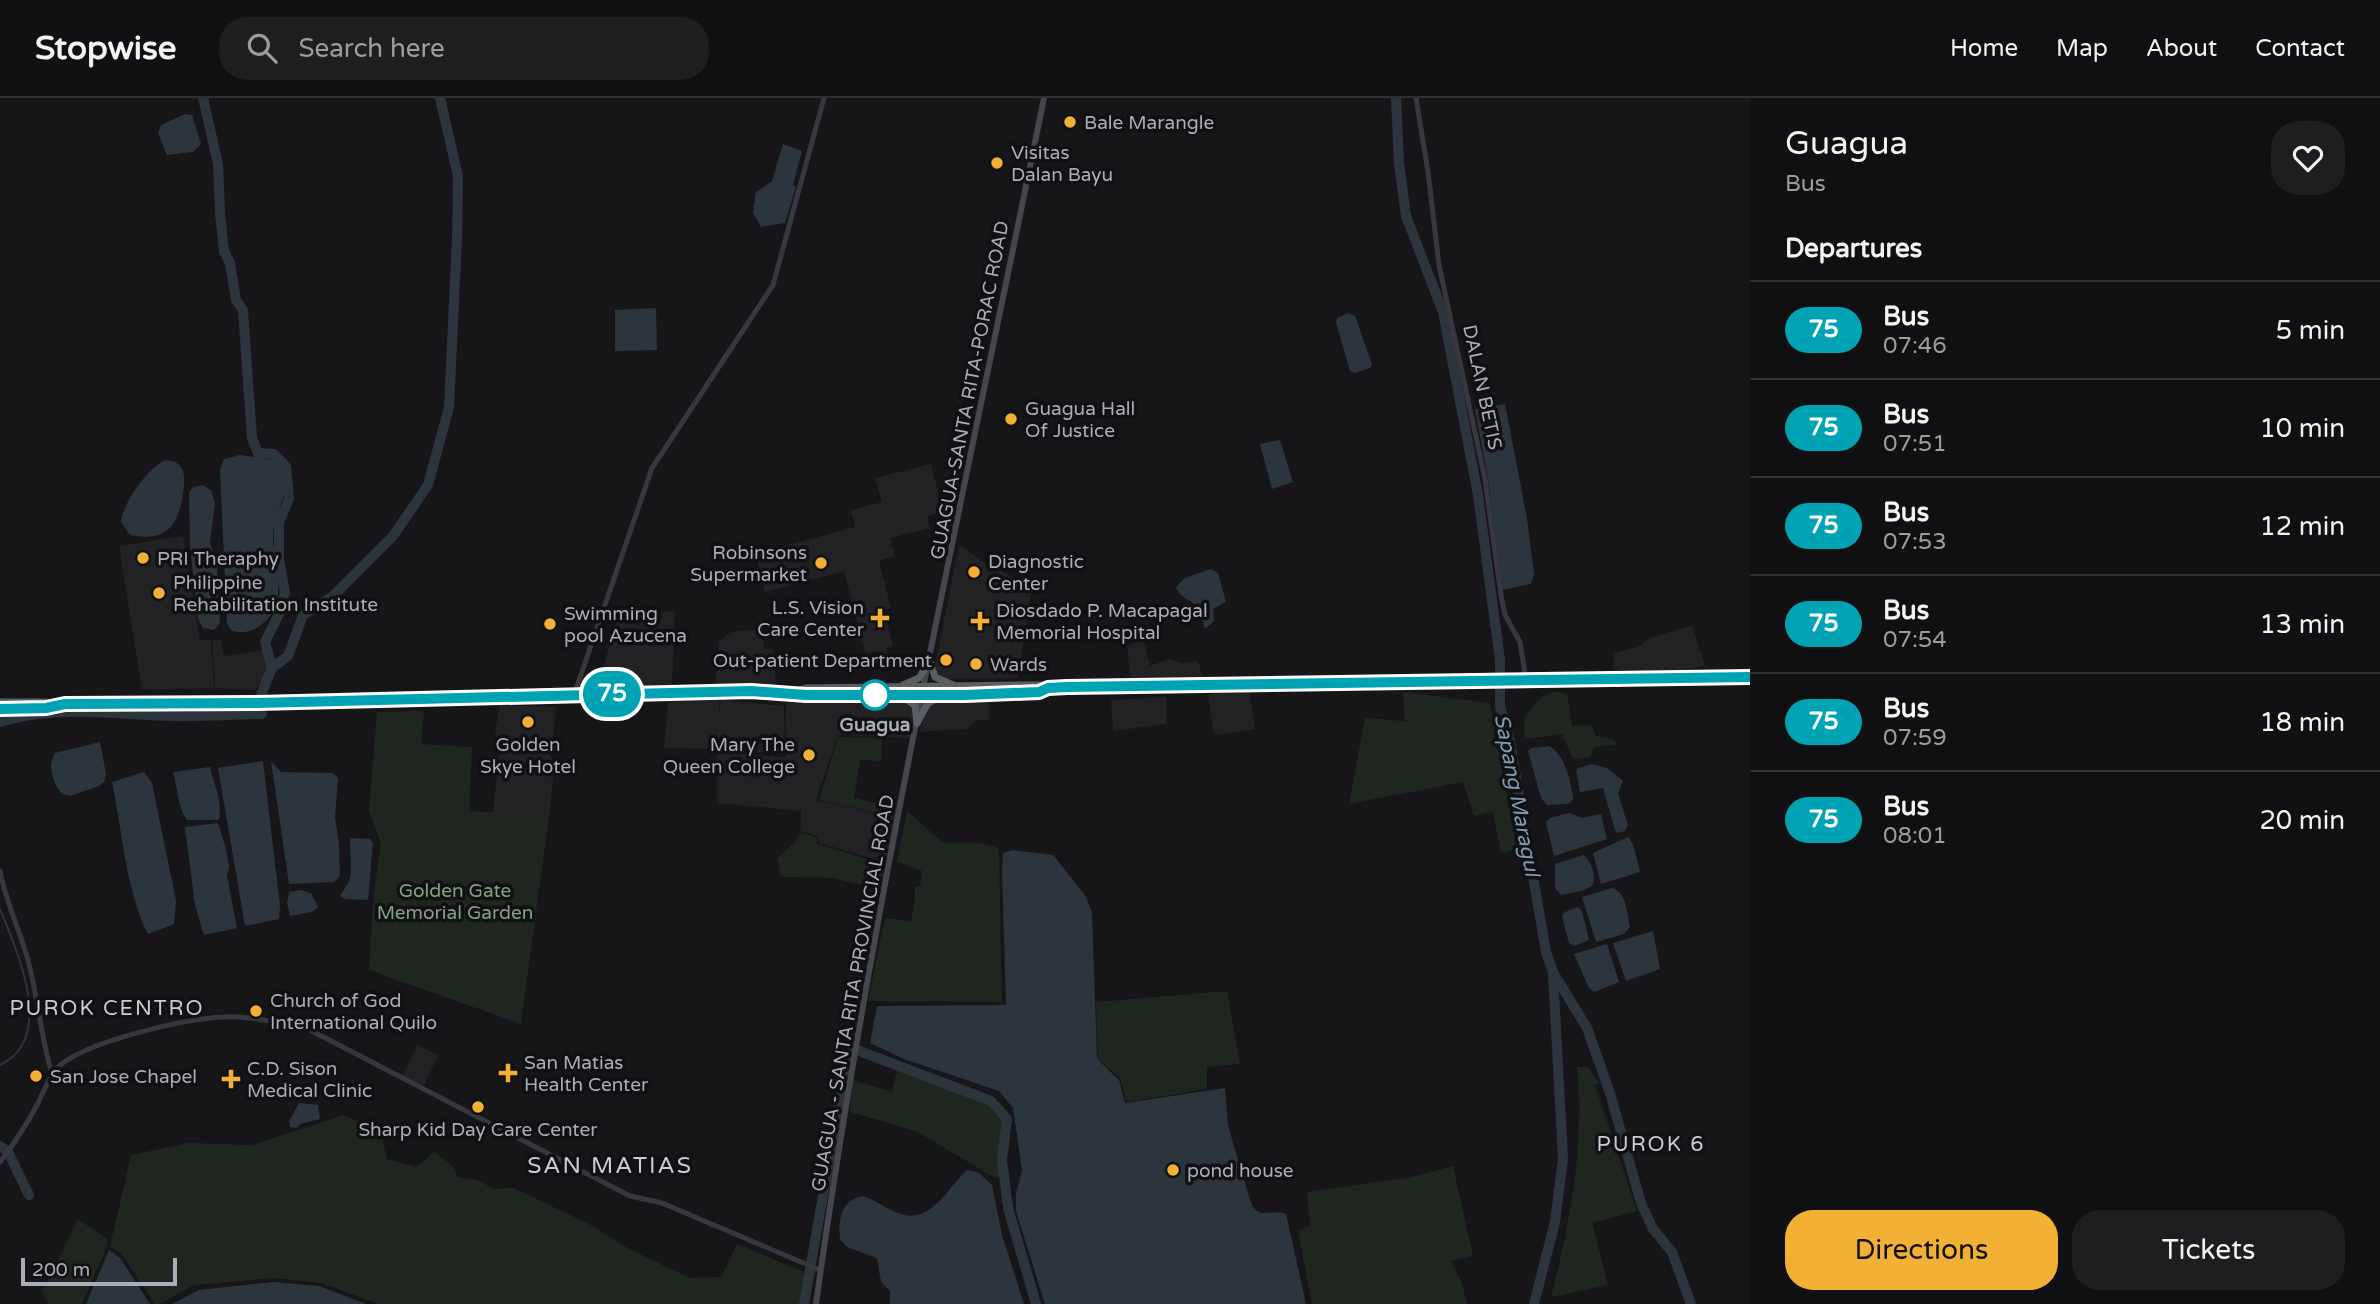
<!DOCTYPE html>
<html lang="en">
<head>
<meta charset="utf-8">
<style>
  body { margin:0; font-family:"Varela Round",sans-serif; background:#1e1e20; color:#f1f3f6; height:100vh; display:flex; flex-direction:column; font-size:26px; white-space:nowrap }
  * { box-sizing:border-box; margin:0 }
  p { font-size:23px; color:#9c9d9f }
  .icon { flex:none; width:38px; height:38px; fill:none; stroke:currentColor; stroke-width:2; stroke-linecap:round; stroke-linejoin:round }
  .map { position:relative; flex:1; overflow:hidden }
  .sheet { display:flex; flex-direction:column; background:#101012; width:630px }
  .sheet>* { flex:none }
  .badge { padding:0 14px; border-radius:23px; font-size:24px; line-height:46px }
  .scale { position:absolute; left:21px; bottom:18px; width:156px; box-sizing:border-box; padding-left:7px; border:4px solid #a8adb8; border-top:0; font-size:19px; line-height:24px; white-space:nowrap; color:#a8adb8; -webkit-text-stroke:5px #111113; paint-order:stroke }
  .map>.badge { position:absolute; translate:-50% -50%; box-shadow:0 0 0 4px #fff }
  h2 { padding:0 35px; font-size:26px; line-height:63px }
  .round { display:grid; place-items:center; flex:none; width:74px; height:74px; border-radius:28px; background:#1e1e20 }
  .overview { display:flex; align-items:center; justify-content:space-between; height:119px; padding:0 35px }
  h1 { font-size:33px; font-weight:600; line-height:52px }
  .action { display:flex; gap:14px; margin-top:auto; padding:14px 35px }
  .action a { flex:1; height:80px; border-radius:28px; background:#f2b134; color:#111; font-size:28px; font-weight:600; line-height:80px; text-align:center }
  .action a+a { background:#1e1e20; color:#f1f3f6 }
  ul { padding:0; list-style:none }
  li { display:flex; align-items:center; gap:21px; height:98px; padding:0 35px; border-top:2px solid #303032 }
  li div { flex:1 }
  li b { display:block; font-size:26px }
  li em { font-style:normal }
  li .badge { min-width:77px; font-weight:700; text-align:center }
  header { display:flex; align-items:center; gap:42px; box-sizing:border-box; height:98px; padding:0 35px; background:#101012; border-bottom:2px solid #303032 }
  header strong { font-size:33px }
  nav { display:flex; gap:38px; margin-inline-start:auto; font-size:24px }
  .search { width:490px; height:63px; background:#1e1e20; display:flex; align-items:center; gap:18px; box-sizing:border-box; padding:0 24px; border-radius:28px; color:#9c9d9f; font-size:26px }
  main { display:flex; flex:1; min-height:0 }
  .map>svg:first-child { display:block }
  .built { fill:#222225 }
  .green { fill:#1e261f }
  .water { fill:#2c353c }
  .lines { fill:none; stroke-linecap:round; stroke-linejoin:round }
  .stream { stroke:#2c353c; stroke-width:2 }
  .river { stroke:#2c353c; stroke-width:10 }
  .tertiary { stroke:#37383d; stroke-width:5 }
  .secondary { stroke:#45474d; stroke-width:6 }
  .trunk { stroke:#5b5e65; stroke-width:7 }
  .line-casing { stroke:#fff; stroke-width:16 }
  .line { stroke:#00a3b4; stroke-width:10 }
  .poi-dot { fill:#f2b134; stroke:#111113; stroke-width:2.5 }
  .stop-dot { fill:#fff; stroke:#00a3b4; stroke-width:3.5 }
  .labels { text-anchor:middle; stroke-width:7; stroke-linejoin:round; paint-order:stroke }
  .poi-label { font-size:19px; fill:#a8adb8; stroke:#111113; text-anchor:start }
  .street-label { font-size:19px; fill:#a8adb8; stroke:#111113 }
  .stop-label { font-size:19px; font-weight:bold; fill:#a8adb8; stroke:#111113 }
  .park-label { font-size:19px; fill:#7fa381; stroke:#111113 }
  .water-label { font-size:21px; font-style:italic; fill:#7f9bb3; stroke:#111113 }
  .neighbourhood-label { font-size:21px; letter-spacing:2px; fill:#c9ccd4; stroke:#111113 }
  .quarter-label { font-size:23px; letter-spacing:2px; fill:#c9ccd4; stroke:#111113 }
</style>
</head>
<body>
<header>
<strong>Stopwise</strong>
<div class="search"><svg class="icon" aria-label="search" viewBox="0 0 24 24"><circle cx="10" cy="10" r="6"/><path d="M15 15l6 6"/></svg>Search here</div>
<nav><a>Home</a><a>Map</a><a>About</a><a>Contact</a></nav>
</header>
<main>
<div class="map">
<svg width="1750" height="1206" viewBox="0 0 1750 1206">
  <rect width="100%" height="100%" fill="#161618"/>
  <g class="built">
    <path d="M931,366l11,44 13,-3 3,11 -17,4 -3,-7 -11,3 3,12 -40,10 5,18 -16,5 12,47 -7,2 9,36 -7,2 1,5 -7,2 -2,-4 -12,3 -22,-83 -79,21 -10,-38 100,-27 -4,-17 31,-8 -7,-24z"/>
    <path d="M183,438l17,104 11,-1 3,49 -72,2 -23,-144z"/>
    <path d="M959,447l28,19 45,22 -14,92 -74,1 -5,-1 -5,-7z"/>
    <path d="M663,513l12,1 -3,73 -74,2 18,-65 23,3 5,-6 17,2z"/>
    <path d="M1692,527l13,41 -26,4h-65l-1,-17 25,-6 12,-9z"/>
    <path d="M762,531l2,20h9l3,37 -61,1 4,-46 12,-9z"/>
    <path d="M1143,541l7,27 19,-7 14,4 15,-2 6,21 -73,1 -4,-37z"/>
    <path d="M212,542h9l3,16 41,-6 2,26 -12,14 -40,-2z"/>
    <path d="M1249,591l6,40 -41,6 -6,-40z"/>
    <path d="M1166,599l1,27 -54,7 -2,-31z"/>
    <path d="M904,601l10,10 -4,29 -72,-3 -22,65 79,18 -7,45 -69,-20 -2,-7 -17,-5 1,-20 -84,-8v-52l69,7v-55z"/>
    <path d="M941,601l48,1v20h-13l-10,9 -46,3 6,-22 3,-5z"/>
    <path d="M719,602v15l2,-15 63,6 1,48 -71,-5 3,-26 -5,26 -48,-1 4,-46z"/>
    <path d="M500,607l56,2 -5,50 4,6 -6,53 -56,-3 6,-58 -4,-24z"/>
    <path d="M417,947l21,10 -14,31 -21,-10z"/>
  </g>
  <g class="green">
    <path d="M1554,593l13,3 5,32 20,-1 4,11 16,3 5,5 -23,3 -4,10 -17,2 -11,-25 -37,5 -1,-23 18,-19z"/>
    <path d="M1403,594l87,11 27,146 -16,4 -8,-41 -19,4 -11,-34 -114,22 16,-86 40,3z"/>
    <path d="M424,613l-3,33 51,3 -3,64 80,5 -28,208 -152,-54 4,-70 8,-57 -12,-32 8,-99z"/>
    <path d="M838,639l44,1 -1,23 -21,-1 -6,38 45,10 -2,10 -78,-18z"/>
    <path d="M907,713l35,31c20,1 39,-2 57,7l3,153 -134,-1 17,-83 26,3 4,-19v-16l5,1 2,-16 -25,-9z"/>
    <path d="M800,734l17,6v6l70,21 -5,24 -50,-11 -51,-1 -4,-18 19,-18z"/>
    <path d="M1227,893l13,73 -33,3v22l-81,13 -6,-24 -22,-18 -2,-58z"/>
    <path d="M1577,969h11l11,16 -4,2 42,126 -45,12 16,62 -57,12c19,-74 34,-153 26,-230z"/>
    <path d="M897,972l92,32 17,18 -5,57 -6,1 -79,-47 -66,-19 3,-32 39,12z"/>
    <path d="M344,1017l40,18 -1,9 4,17 30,8 17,-15 18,13 6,12 20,3 16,9 20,-1 75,36 40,25 61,29 31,-1 16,-33 67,28 -4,32h-422l-56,-21 -47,-5 -81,7 -34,19h-5l-34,-51 -11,-6 21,-92 58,-12 63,2z"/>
    <path d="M1453,1068l20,90 -22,5 11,22 5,21h-155l-14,-74 12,-4 -3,-34 105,-15z"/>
    <path d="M78,1121l29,20v7l-25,58h-33l-8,-14 5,-5z"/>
  </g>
  <g class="water">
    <path d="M185,16l7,1 9,29 -8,8 -26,3 -9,-22 3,-8z"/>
    <path d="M783,46l19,7 -9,34 3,2 -11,36 -24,4 -8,-14 3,-21 16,-11z"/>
    <path d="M656,210l1,42 -42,1v-41z"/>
    <path d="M1348,215l7,3 17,48 -2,4 -15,5 -5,-2 -14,-48 1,-5z"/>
    <path d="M1505,306l22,114 7,57 -3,9 -29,6 -14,-111 -13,-70z"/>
    <path d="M1280,342l13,42 -21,7 -12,-45z"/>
    <path d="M240,357l35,5c22,17 3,46 -1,66 -6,33 20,74 -12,98 -8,7 -19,10 -30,7l-5,-7 -7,-155 4,-10z"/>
    <path d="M166,362c6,1 12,2 15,7 5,7 3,20 2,27 -5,33 -17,48 -53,41l-9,-13c2,-19 27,-55 45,-62z"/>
    <path d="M202,387l9,5 4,13 -5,40 7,24 3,56 -6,7 -11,-2 -5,-9 -8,-73 -1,-53 4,-6z"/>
    <path d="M1211,471l7,4 8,29 -13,7 1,12 -9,8c-3,-8 -3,-19 -12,-26 -8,-6 -13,-6 -17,-16l9,-9z"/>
    <path d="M100,644l6,32 -2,8 -5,4 -29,10 -8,-2c-9,-11 -15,-28 -7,-41z"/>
    <path d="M1549,648c16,8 22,36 24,53l-5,5 -21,1 -6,-7 -13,-47 3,-3z"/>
    <path d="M263,663l17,145 -1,13 -34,7 -27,-158z"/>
    <path d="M271,663l10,11 52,1 5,5 -3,40 4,26 1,32 -6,6 -45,2z"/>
    <path d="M1592,666l15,4 16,13 -5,13 10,31 -3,6 -8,2 -2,-3 -12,-42 -23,4 -4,-23z"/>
    <path d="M210,669c4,18 13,35 9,53h-32c-10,-13 -9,-32 -14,-48z"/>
    <path d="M144,674l8,11 24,118 -2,23 -26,10c-22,-42 -26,-105 -36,-152z"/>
    <path d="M1569,715l13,5 19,-4 6,25 -53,17 -8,-34 4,-4z"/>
    <path d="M218,725l8,26 3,18 -2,9 10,52 -33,7 -9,-30 -10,-78z"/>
    <path d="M1628,739c6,5 10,27 12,35l-39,12 -8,-31z"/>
    <path d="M350,740l20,1 3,4 -5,57 -23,-1 -5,-3 9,-14 2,-9z"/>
    <path d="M1012,752l41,5 32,40 7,17 5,147 22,21 6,23 100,-15 3,38 23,77c8,18 21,5 35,11l20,90h-261l-29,-93v-18l6,-22 -9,-63 -14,-17 -95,-32 -34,-16 7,-37 129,-1 -4,-135 1,-17z"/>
    <path d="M1583,757c8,5 13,21 10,30l-11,6 -21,4 -6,-7v-24z"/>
    <path d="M1612,790c15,4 15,26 18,39l-6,7 -28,8 -14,-45z"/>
    <path d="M300,792l11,3 7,14 -6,5 -22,4 -3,-13 2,-11z"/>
    <path d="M1578,809l4,4 7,29 -15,6 -5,-3 -7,-27 3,-4z"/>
    <path d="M1653,833l7,38 -34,12 -13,-38z"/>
    <path d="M1607,846l12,38 -25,10 -5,-4 -15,-34z"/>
    <path d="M299,1005l19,2 2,14 -20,5 -3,4 -7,-1 -1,-6z"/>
    <path d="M967,1072l12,3 13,12 10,50 22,69h-134v-13l-9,-9 -4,-24 -30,-11 -7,-8c-2,-20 1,-39 23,-43 15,5 27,16 42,19 28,6 45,-30 62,-45z"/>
    <path d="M109,1152l11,8 30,46h-64z"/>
    <path d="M273,1184l46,4 47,18h-194l27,-14z"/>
  </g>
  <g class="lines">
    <path class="stream" d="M0,811c17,42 57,129 0,156"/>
    <g class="river">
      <path d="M203,0l15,66 2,49 4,38 6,12 6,37 7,10 9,128 6,15 16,1 12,13 3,32 -10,23v38l6,32 -4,18 -16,32 7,26"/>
      <path d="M1396,0l3,65 7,53 37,96 35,183 22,165v47l9,29 37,216 7,20 34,56 23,65 31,110 12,26 19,23 19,52"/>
      <path d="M261,597l11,-27 16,-12 15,-41 29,-18 61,-61 35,-51 21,-78 8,-168 1,-63 -18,-78"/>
      <path d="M0,624c55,-18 119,-7 176,-6 29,1 58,-2 86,-2"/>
      <path d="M0,1048l8,6 21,43"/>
      <path d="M804,1206l45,-257 142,54 16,18 -5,41 6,48 28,96"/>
      <path d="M1534,1206l21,-82 8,-63 -10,-186"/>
    </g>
    <g class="tertiary">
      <path d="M1416,0l12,74 11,93 46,214 16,116 4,20 15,27 6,38"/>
      <path d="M574,597l78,-227 121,-183 51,-187"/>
      <path d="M0,773c6,33 21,61 29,93 9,36 12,74 23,110"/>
      <path d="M0,1064c14,-18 27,-38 38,-59 6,-12 11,-27 21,-37 29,-25 125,-47 164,-49 27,-2 58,7 85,12l322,167 32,7 158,67"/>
    </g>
    <path class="secondary" d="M816,1206c56,-405 147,-805 228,-1206"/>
    <g class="trunk">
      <path d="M930,564l5,15 18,8"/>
      <path d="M903,587l16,-7 11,-17"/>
      <path d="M796,593l10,-3 211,-3h23l7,3 703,-11"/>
      <path d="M902,599l13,8 2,18"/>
      <path d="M0,604h46l7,3"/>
      <path d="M0,611l46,-1 19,-4 199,-1 487,-12 55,4 211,-1 22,-1 8,-5"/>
      <path d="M917,625l11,-20 10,-5"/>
    </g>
  </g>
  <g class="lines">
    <defs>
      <path id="line" d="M0,611l46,-1 19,-4 192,-1 494,-12 55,4h159l74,-3 9,-4 19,-1 683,-10"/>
    </defs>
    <use href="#line" class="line-casing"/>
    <use href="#line" class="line"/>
  </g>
  <g class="poi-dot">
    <circle cx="1070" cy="24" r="7"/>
    <circle cx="997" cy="65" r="7"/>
    <circle cx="1011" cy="321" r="7"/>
    <circle cx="143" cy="460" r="7"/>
    <circle cx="821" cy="465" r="7"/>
    <circle cx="974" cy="474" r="7"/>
    <circle cx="159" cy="495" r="7"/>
    <path d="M876.5 509.5h7v7h7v7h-7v7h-7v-7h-7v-7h7z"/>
    <path d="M976.5 512.5h7v7h7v7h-7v7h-7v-7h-7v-7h7z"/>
    <circle cx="550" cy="526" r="7"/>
    <circle cx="946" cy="562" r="7"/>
    <circle cx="976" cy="566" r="7"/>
    <circle cx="528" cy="624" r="7"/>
    <circle cx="809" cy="657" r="7"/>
    <circle cx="256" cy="913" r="7"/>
    <path d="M504.5 964.5h7v7h7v7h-7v7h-7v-7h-7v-7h7z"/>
    <circle cx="36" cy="978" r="7"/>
    <path d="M227.5 970.5h7v7h7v7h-7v7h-7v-7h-7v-7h7z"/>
    <circle cx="478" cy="1009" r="7"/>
    <circle cx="1173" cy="1072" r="7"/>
  </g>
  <circle class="stop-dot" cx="875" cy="597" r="14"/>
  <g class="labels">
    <g class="poi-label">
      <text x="1084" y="31">Bale Marangle</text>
      <text x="1011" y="61">Visitas<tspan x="1011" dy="22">Dalan Bayu</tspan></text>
      <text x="1025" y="317">Guagua Hall<tspan x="1025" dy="22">Of Justice</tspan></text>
      <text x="807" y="461" text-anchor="end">Robinsons<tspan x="807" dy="22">Supermarket</tspan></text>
      <text x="157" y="467">PRI Theraphy</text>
      <text x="988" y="470">Diagnostic<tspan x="988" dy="22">Center</tspan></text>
      <text x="173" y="491">Philippine<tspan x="173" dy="22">Rehabilitation Institute</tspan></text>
      <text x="864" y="516" text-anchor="end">L.S. Vision<tspan x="864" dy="22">Care Center</tspan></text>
      <text x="996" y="519">Diosdado P. Macapagal<tspan x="996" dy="22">Memorial Hospital</tspan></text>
      <text x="564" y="522">Swimming<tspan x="564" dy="22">pool Azucena</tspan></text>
      <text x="932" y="569" text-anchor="end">Out-patient Department</text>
      <text x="990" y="573">Wards</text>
      <text x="528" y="653" text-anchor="middle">Golden<tspan x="528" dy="22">Skye Hotel</tspan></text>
      <text x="795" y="653" text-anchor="end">Mary The<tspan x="795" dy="22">Queen College</tspan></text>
      <text x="270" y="909">Church of God<tspan x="270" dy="22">International Quilo</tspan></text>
      <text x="524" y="971">San Matias<tspan x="524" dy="22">Health Center</tspan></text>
      <text x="247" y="977">C.D. Sison<tspan x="247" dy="22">Medical Clinic</tspan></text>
      <text x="50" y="985">San Jose Chapel</text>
      <text x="478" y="1038" text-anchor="middle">Sharp Kid Day Care Center</text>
      <text x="1187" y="1079">pond house</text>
    </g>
    <g class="street-label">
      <text transform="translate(1483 289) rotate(78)" y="7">DALAN BETIS</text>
      <text transform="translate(969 292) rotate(-79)" y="7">GUAGUA-SANTA RITA-PORAC ROAD</text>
      <text transform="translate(852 895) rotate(-80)" y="7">GUAGUA - SANTA RITA PROVINCIAL ROAD</text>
    </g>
    <g class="stop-label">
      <text x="875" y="633">Guagua</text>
    </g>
    <g class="park-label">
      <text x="455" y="799">Golden Gate<tspan x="455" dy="22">Memorial Garden</tspan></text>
    </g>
    <g class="water-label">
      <text transform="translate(1517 697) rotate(79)" y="7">Sapang Maragul</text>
    </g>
    <g class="neighbourhood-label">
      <text x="107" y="917">PUROK CENTRO</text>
      <text x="1651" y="1053">PUROK 6</text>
    </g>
    <g class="quarter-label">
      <text x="610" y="1075">SAN MATIAS</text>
    </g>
  </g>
</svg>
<div class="scale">200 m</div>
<b class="badge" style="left:612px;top:596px;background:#00a3b4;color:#fff">75</b>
</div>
<section class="sheet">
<div class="overview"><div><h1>Guagua</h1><p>Bus</p></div><a class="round"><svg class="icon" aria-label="heart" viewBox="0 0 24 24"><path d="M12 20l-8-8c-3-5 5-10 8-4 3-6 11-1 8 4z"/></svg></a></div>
<h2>Departures</h2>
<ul>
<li><span class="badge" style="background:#00a3b4;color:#fff">75</span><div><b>Bus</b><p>07:46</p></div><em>5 min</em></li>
<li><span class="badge" style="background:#00a3b4;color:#fff">75</span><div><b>Bus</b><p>07:51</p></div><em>10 min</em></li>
<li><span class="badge" style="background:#00a3b4;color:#fff">75</span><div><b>Bus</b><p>07:53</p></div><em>12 min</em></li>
<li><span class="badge" style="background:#00a3b4;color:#fff">75</span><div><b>Bus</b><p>07:54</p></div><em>13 min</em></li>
<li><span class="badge" style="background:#00a3b4;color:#fff">75</span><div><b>Bus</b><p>07:59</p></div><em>18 min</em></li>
<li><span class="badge" style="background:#00a3b4;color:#fff">75</span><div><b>Bus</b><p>08:01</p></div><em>20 min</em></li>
</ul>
<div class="action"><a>Directions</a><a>Tickets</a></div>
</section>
</main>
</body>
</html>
